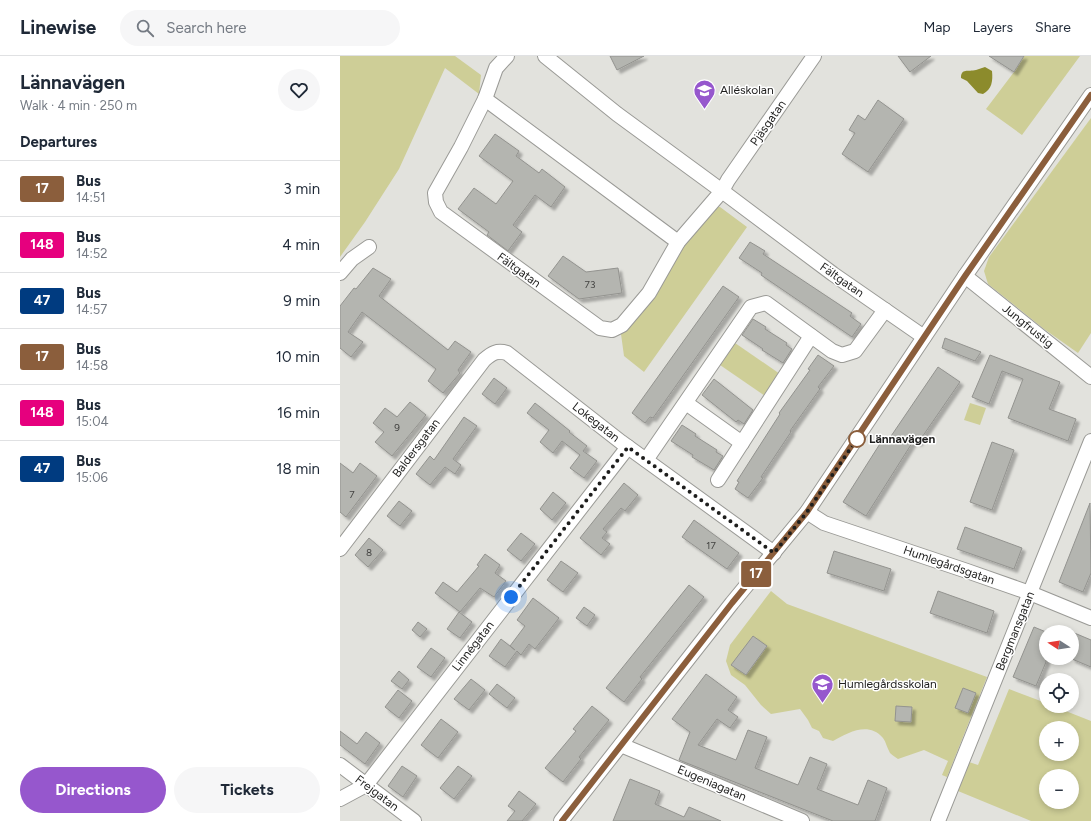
<!DOCTYPE html>
<html lang="en">
<head>
<meta charset="utf-8">
<style>
  body { margin:0; font-family:Figtree,sans-serif; background:#f6f6f7; color:#1f2937; height:100vh; display:flex; flex-direction:column; font-size:15px; white-space:nowrap }
  * { box-sizing:border-box; margin:0 }
  p { font-size:13px; color:#747a83 }
  .icon { flex:none; width:22px; height:22px; fill:none; stroke:currentColor; stroke-width:2; stroke-linecap:round; stroke-linejoin:round }
  .map { position:relative; flex:1; overflow:hidden }
  .drawer { display:flex; flex-direction:column; background:#fff; width:340px }
  .drawer>* { flex:none }
  .badge { padding:0 8px; border-radius:3px; font-size:14px; line-height:26px }
  .needle { width:26px; rotate:282deg }
  .tools { position:absolute; left:699px; top:569px; display:grid; gap:8px }
  .tools a { display:grid; place-items:center; width:40px; height:40px; border-radius:50%; background:#fff; box-shadow:0 2px 6px #0003; font-size:20px }
  .you { position:absolute; width:20px; height:20px; margin:-10px; border:3px solid #fff; border-radius:50%; background:#1a73e8; box-shadow:0 0 0 6px #1a73e833 }
  .map>.badge { position:absolute; translate:-50% -50%; box-shadow:0 0 0 2px #fff }
  h2 { padding:0 20px; font-size:15px; line-height:36px }
  .round { display:grid; place-items:center; flex:none; width:42px; height:42px; border-radius:21px; background:#f6f6f7 }
  .overview { display:flex; align-items:center; justify-content:space-between; height:68px; padding:0 20px }
  h1 { font-size:19px; font-weight:700; line-height:30px }
  .action { display:flex; gap:8px; margin-top:auto; padding:8px 20px }
  .action a { flex:1; height:46px; border-radius:24px; background:#9657cd; color:#fff; font-size:16px; font-weight:700; line-height:46px; text-align:center }
  .action a+a { background:#f6f6f7; color:#1f2937 }
  ul { padding:0; list-style:none }
  li { display:flex; align-items:center; gap:12px; height:56px; padding:0 20px; border-top:1px solid #e0e1e3 }
  li div { flex:1 }
  li b { display:block; font-size:15px }
  li em { font-style:normal }
  li .badge { min-width:44px; font-weight:700; text-align:center }
  header { display:flex; align-items:center; gap:24px; box-sizing:border-box; height:56px; padding:0 20px; background:#fff; border-bottom:1px solid #e0e1e3 }
  header strong { font-size:19px }
  nav { display:flex; gap:22px; margin-inline-start:auto; font-size:14px }
  .search { width:280px; height:36px; background:#f6f6f7; display:flex; align-items:center; gap:10px; box-sizing:border-box; padding:0 14px; border-radius:22px; color:#747a83; font-size:15px }
  main { display:flex; flex:1; min-height:0 }
  .map>svg:first-child { display:block }
  .green { fill:#cece97; fill-rule:evenodd }
  .water { fill:#8c8b2c }
  .building { fill:#b4b5b0; stroke:#93938f; filter:url(#shadow) }
  .lines { fill:none; stroke-linecap:round; stroke-linejoin:round }
  .minor-casing { stroke:#9a9a96; stroke-width:16 }
  .minor { stroke:#fff; stroke-width:14 }
  .line-casing { stroke:#fff; stroke-width:9 }
  .line { stroke:#8b5e3c; stroke-width:6 }
  .walk { stroke:#1e1e1d; stroke-width:4; stroke-dasharray:0 7.2 }
  .stop-dot { fill:#fff; stroke:#8b5e3c; stroke-width:2 }
  .labels { text-anchor:middle; stroke-width:3; stroke-linejoin:round; paint-order:stroke }
  .number-label { font-size:10px; fill:#444442 }
  .poi-label { font-size:12px; fill:#1e1e1d; stroke:#fff; text-anchor:start }
  .street-label { font-size:12px; fill:#1e1e1d; stroke:#fff }
  .stop-label { font-size:12px; font-weight:bold; fill:#1e1e1d; stroke:#fff; text-anchor:start }
</style>
</head>
<body>
<header>
<strong>Linewise</strong>
<div class="search"><svg class="icon" aria-label="search" viewBox="0 0 24 24"><circle cx="10" cy="10" r="6"/><path d="M15 15l6 6"/></svg>Search here</div>
<nav><a>Map</a><a>Layers</a><a>Share</a></nav>
</header>
<main>
<section class="drawer">
<div class="overview"><div><h1>Lännavägen</h1><p>Walk · 4 min · 250 m</p></div><a class="round"><svg class="icon" aria-label="heart" viewBox="0 0 24 24"><path d="M12 20l-8-8c-3-5 5-10 8-4 3-6 11-1 8 4z"/></svg></a></div>
<h2>Departures</h2>
<ul>
<li><span class="badge" style="background:#8b5e3c;color:#fff">17</span><div><b>Bus</b><p>14:51</p></div><em>3 min</em></li>
<li><span class="badge" style="background:#e6007e;color:#fff">148</span><div><b>Bus</b><p>14:52</p></div><em>4 min</em></li>
<li><span class="badge" style="background:#003b80;color:#fff">47</span><div><b>Bus</b><p>14:57</p></div><em>9 min</em></li>
<li><span class="badge" style="background:#8b5e3c;color:#fff">17</span><div><b>Bus</b><p>14:58</p></div><em>10 min</em></li>
<li><span class="badge" style="background:#e6007e;color:#fff">148</span><div><b>Bus</b><p>15:04</p></div><em>16 min</em></li>
<li><span class="badge" style="background:#003b80;color:#fff">47</span><div><b>Bus</b><p>15:06</p></div><em>18 min</em></li>
</ul>
<div class="action"><a>Directions</a><a>Tickets</a></div>
</section>
<div class="map">
<svg width="751" height="765" viewBox="0 0 751 765">
  <defs>
    <filter id="shadow"><feDropShadow dx="3.5" dy="3.5" stdDeviation="1" flood-color="#0004"/></filter>
  </defs>
  <rect width="100%" height="100%" fill="#e2e2dd"/>
  <g class="green">
    <path d="M0,0h115l26,19 -2,19 -34,-26 -46,101 -34,53 -25,35z"/>
    <path d="M684,0h56l-58,79 -36,-26 28,-37z"/>
    <path d="M751,62v215l-13,20 -34,-24 -56,-45 -4,-13 5,-14z"/>
    <path d="M374,151h6l27,20 -103,145 -20,-16 -3,-22 35,-38 26,-52z"/>
    <path d="M395,287l45,31 -15,22 -45,-31z"/>
    <path d="M630,347l16,5 -6,17 -16,-5z"/>
    <path d="M431,535l16,13 200,73 -40,100 -5,-2 6,-14 -24,-11 -26,9c-3,-2 -6,-4 -8,-6 -3,-5 -4,-11 -7,-15 -15,-17 -35,-5 -50,3l-10,-3 -4,-7 -7,-3 -4,-8 -8,-11 -29,5 -10,-9 -16,-20 -14,-10 -5,-14 4,-16z"/>
    <path d="M669,633l37,14v3h7l38,15v100h-60l-73,-30 11,-29 9,3zM706,672h26v26h-26zM706,720h26v26h-26z"/>
  </g>
  <path class="water" d="M645,11l7,4c1,10 0,18 -9,23l-5,-1 -11,-12 -6,-3c0,-10 7,-6 15,-8 3,-1 6,-2 9,-3z"/>
  <g class="building">
    <path d="M270,0h34l-27,14z"/>
    <path d="M558,0h33l-21,16z"/>
    <path d="M649,0h35l-10,16z"/>
    <path d="M538,44l26,19 -36,53 -26,-18 13,-21 -6,-3 9,-15 7,5z"/>
    <path d="M155,78l24,17 -3,5 23,17 3,-4 23,18 -14,20 -16,-12 -22,30 9,7 -14,19 -21,-16 2,-3 -31,-23 16,-21 22,16 17,-23 -34,-25z"/>
    <path d="M410,186l15,9 -2,3 89,59 -2,3 11,8 -9,13 -91,-62 1,-2 -23,-15z"/>
    <path d="M223,200l23,16 32,-4 4,25 -43,6 -31,-23z"/>
    <path d="M33,212l18,11 -12,17 69,54 7,-9 16,11 -13,18 2,3 -17,20 -15,-12 8,-12 -74,-57 -14,20 15,10 -12,15 -11,-9v-42l14,-18 2,1z"/>
    <path d="M383,230l16,11 -76,107 -10,14 -3,-1 -5,6 -13,-10z"/>
    <path d="M413,263l13,8 -1,2 22,14 -1,2 6,4 -9,14 -21,-13 1,-1 -21,-14z"/>
    <path d="M605,282l36,14 -6,9 -33,-13z"/>
    <path d="M478,299l16,11 -16,21 2,2 -30,42 1,1 -30,45 2,1 -15,20 -13,-9 4,-7 -2,-1 43,-67 -1,-1 31,-43 -2,-1z"/>
    <path d="M650,299l70,27 -11,27 27,10 -8,22 -60,-23 15,-39 -21,-8 -13,33 -17,-7z"/>
    <path d="M598,311l22,15 -42,61 -4,-3 -48,76 -23,-14 40,-63 4,3z"/>
    <path d="M154,322l13,10 -12,16 -13,-10z"/>
    <path d="M374,323l39,31 -9,14 -6,-4 -2,2 -34,-27z"/>
    <path d="M70,346l16,13 -34,41 -17,-14 9,-10 -11,-9 12,-15 12,9z"/>
    <path d="M195,347l35,28 -1,1 18,14 -4,5 14,10 -13,17 -14,-10 10,-13 -18,-14 -9,12 -13,-11 9,-12 -22,-17z"/>
    <path d="M124,361l13,9 -24,33 8,6 -6,9 -10,-7 -15,18 -14,-11 14,-18 4,4z"/>
    <path d="M342,369l14,9 -1,2 22,14 -1,2 7,4 -9,14 -22,-13 1,-2 -22,-14z"/>
    <path d="M652,386l22,8 -22,60 -22,-8z"/>
    <path d="M0,407l13,10 7,-10 17,13 -31,41 -6,-5z"/>
    <path d="M284,427l14,12 -13,16 -4,-3 -18,21 4,3 -5,6 8,6 -9,11 -21,-17z"/>
    <path d="M213,436l13,11 -14,17 -12,-11z"/>
    <path d="M59,445l13,10 -12,15 -13,-10z"/>
    <path d="M750,447l1,70 -8,19 -24,-10z"/>
    <path d="M354,464l45,33 -12,16 -45,-32z"/>
    <path d="M625,471l57,21 -8,21 -57,-20z"/>
    <path d="M181,477l14,11 -14,17 -14,-11z"/>
    <path d="M29,482l14,12 -15,17 -13,-12z"/>
    <path d="M494,495l57,18 -7,22 -57,-18z"/>
    <path d="M145,498l15,11 -5,8 11,8 -12,16 -14,-9 -20,24 -25,-19 8,-11 14,10 22,-26 -2,-1z"/>
    <path d="M221,505l17,12 -15,19 -16,-12z"/>
    <path d="M349,529l15,12 -64,80 2,2 -18,23 -18,-14z"/>
    <path d="M598,535l56,20 -7,22 -57,-20z"/>
    <path d="M193,542l26,20 -24,31 -6,-5 -8,11 -4,-4 -12,16 -16,-11 12,-17 14,11 -5,-4 15,-20 -8,-6z"/>
    <path d="M244,551l11,8 -8,11 -11,-8z"/>
    <path d="M119,556l13,10 -12,16 -13,-9z"/>
    <path d="M78,566l9,7 -7,8 -8,-7z"/>
    <path d="M694,571l12,5v30l-10,24 -23,-9z"/>
    <path d="M732,576l19,8v27l-19,-8z"/>
    <path d="M413,580l14,10 -21,29 -15,-10z"/>
    <path d="M91,592l14,10 -14,19 -14,-10z"/>
    <path d="M59,615l10,9 -7,9 -11,-8z"/>
    <path d="M366,618l31,23 -9,13 10,7 -8,11 -13,-9 -19,26 38,15 12,-30 19,7 -12,31 43,17 12,-28 17,7 -10,25 41,16 10,-25 19,8 -12,33h-42l-154,-61 11,-28 -18,-13z"/>
    <path d="M131,623l14,11 -16,20 -15,-11z"/>
    <path d="M157,628l18,14 -8,10 -18,-14z"/>
    <path d="M623,632l13,5 -8,20 -13,-5z"/>
    <path d="M58,634l14,11 -13,17 -14,-11z"/>
    <path d="M252,650l17,14 -30,37 2,2 -18,23 -18,-14 31,-37 -3,-2z"/>
    <path d="M556,650l16,1 -1,15 -16,-1z"/>
    <path d="M101,663l17,13 -20,26 -17,-13z"/>
    <path d="M0,675l17,13 9,-12 14,11 -15,21 -25,-19z"/>
    <path d="M62,710l15,10 -14,21 -15,-11z"/>
    <path d="M118,710l14,10 -18,23 -14,-11z"/>
    <path d="M290,723l30,12 -5,13 29,13 5,-10 32,14h-108z"/>
    <path d="M179,735l17,13 -14,17h-15l8,-10 -7,-5z"/>
  </g>
  <g class="lines">
    <defs>
      <g id="minor">
        <path d="M167,0l-11,12 -11,31 -24,48 -26,46 1,9 5,10 159,116 12,2 10,-5 27,-32 29,-51 44,-51 6,-11 86,-124"/>
        <path d="M205,0l72,58 105,77 111,83 91,63"/>
        <path d="M145,43l193,143"/>
        <path d="M0,217l12,-14 17,-12"/>
        <path d="M625,220l126,101"/>
        <path d="M346,347l56,40"/>
        <path d="M306,404l105,-153 15,-4 66,48 10,4 13,-4 30,-41"/>
        <path d="M378,424l93,-144"/>
        <path d="M467,456l17,11 143,48 63,22 61,25"/>
        <path d="M0,493l144,-189c8,-7 13,-10 23,-7l114,89 153,111"/>
        <path d="M281,689l181,76"/>
        <path d="M0,709l74,56"/>
        <path d="M0,743l26,-14 262,-338"/>
        <path d="M221,765l171,-218 75,-91 158,-236 126,-181"/>
        <path d="M598,765l153,-380"/>
      </g>
    </defs>
    <use href="#minor" class="minor-casing"/>
    <use href="#minor" class="minor"/>
  </g>
  <g class="lines">
    <defs>
      <path id="line" d="M222,765l170,-218 75,-91 158,-236 126,-181"/>
    </defs>
    <use href="#line" class="line-casing"/>
    <use href="#line" class="line"/>
    <path class="walk" d="M171,541l117,-150 146,106 33,-41 50,-73"/>
  </g>
  <defs>
    <symbol id="school-pin" viewBox="-11 -11 22 30"><path d="M0 17L-7.5 6A9.5 9.5 0 1 1 7.5 6Z" fill="#9657cd" stroke="#fff"/><path d="M0-5L7-2L0 1L-7-2ZM-4 1L0 2.5L4 1V4Q0 6-4 4Z" fill="#fff"/></symbol>
  </defs>
  <g fill-rule="evenodd">
    <use href="#school-pin" x="352" y="22" width="25" height="34"/>
    <use href="#school-pin" x="470" y="616" width="25" height="34"/>
  </g>
  <circle class="stop-dot" cx="517" cy="383" r="8"/>
  <g class="labels">
    <g class="number-label">
      <text x="250" y="232">73</text>
      <text x="57" y="375">9</text>
      <text x="12" y="442">7</text>
      <text x="371" y="493">17</text>
      <text x="29" y="500">8</text>
    </g>
    <g class="poi-label">
      <text x="380" y="38">Alléskolan</text>
      <text x="498" y="632">Humlegårdsskolan</text>
    </g>
    <g class="street-label">
      <text transform="translate(428 67) rotate(-55)" y="4">Pjäsgatan</text>
      <text transform="translate(179 214) rotate(36)" y="4">Fältgatan</text>
      <text transform="translate(502 224) rotate(35)" y="4">Fältgatan</text>
      <text transform="translate(688 270) rotate(39)" y="4">Jungfrustig</text>
      <text transform="translate(256 366) rotate(38)" y="4">Lokegatan</text>
      <text transform="translate(76 392) rotate(-53)" y="4">Baldersgatan</text>
      <text transform="translate(609 509) rotate(19)" y="4">Humlegårdsgatan</text>
      <text transform="translate(675 575) rotate(-68)" y="4">Bergmansgatan</text>
      <text transform="translate(133 590) rotate(-52)" y="4">Linnégatan</text>
      <text transform="translate(372 727) rotate(23)" y="4">Eugeniagatan</text>
      <text transform="translate(37 737) rotate(37)" y="4">Frejgatan</text>
    </g>
    <g class="stop-label">
      <text x="529" y="387">Lännavägen</text>
    </g>
  </g>
</svg>
<div class="tools">
<a><svg class="needle" viewBox="-14 -14 28 28"><path d="M0-13l5 13h-10z" fill="#e53935"/><path d="M0 13l5-13h-10z" fill="#747a83"/></svg></a>
<a><svg class="icon" aria-label="locate" viewBox="0 0 24 24"><circle cx="12" cy="12" r="6"/><path d="M12 2v4M12 18v4M2 12h4M18 12h4"/></svg></a>
<a>+</a>
<a>−</a>
</div>
<div class="you" style="left:171px;top:541px"></div>
<b class="badge" style="left:416px;top:518px;background:#8b5e3c;color:#fff">17</b>
</div>
</main>
</body>
</html>
